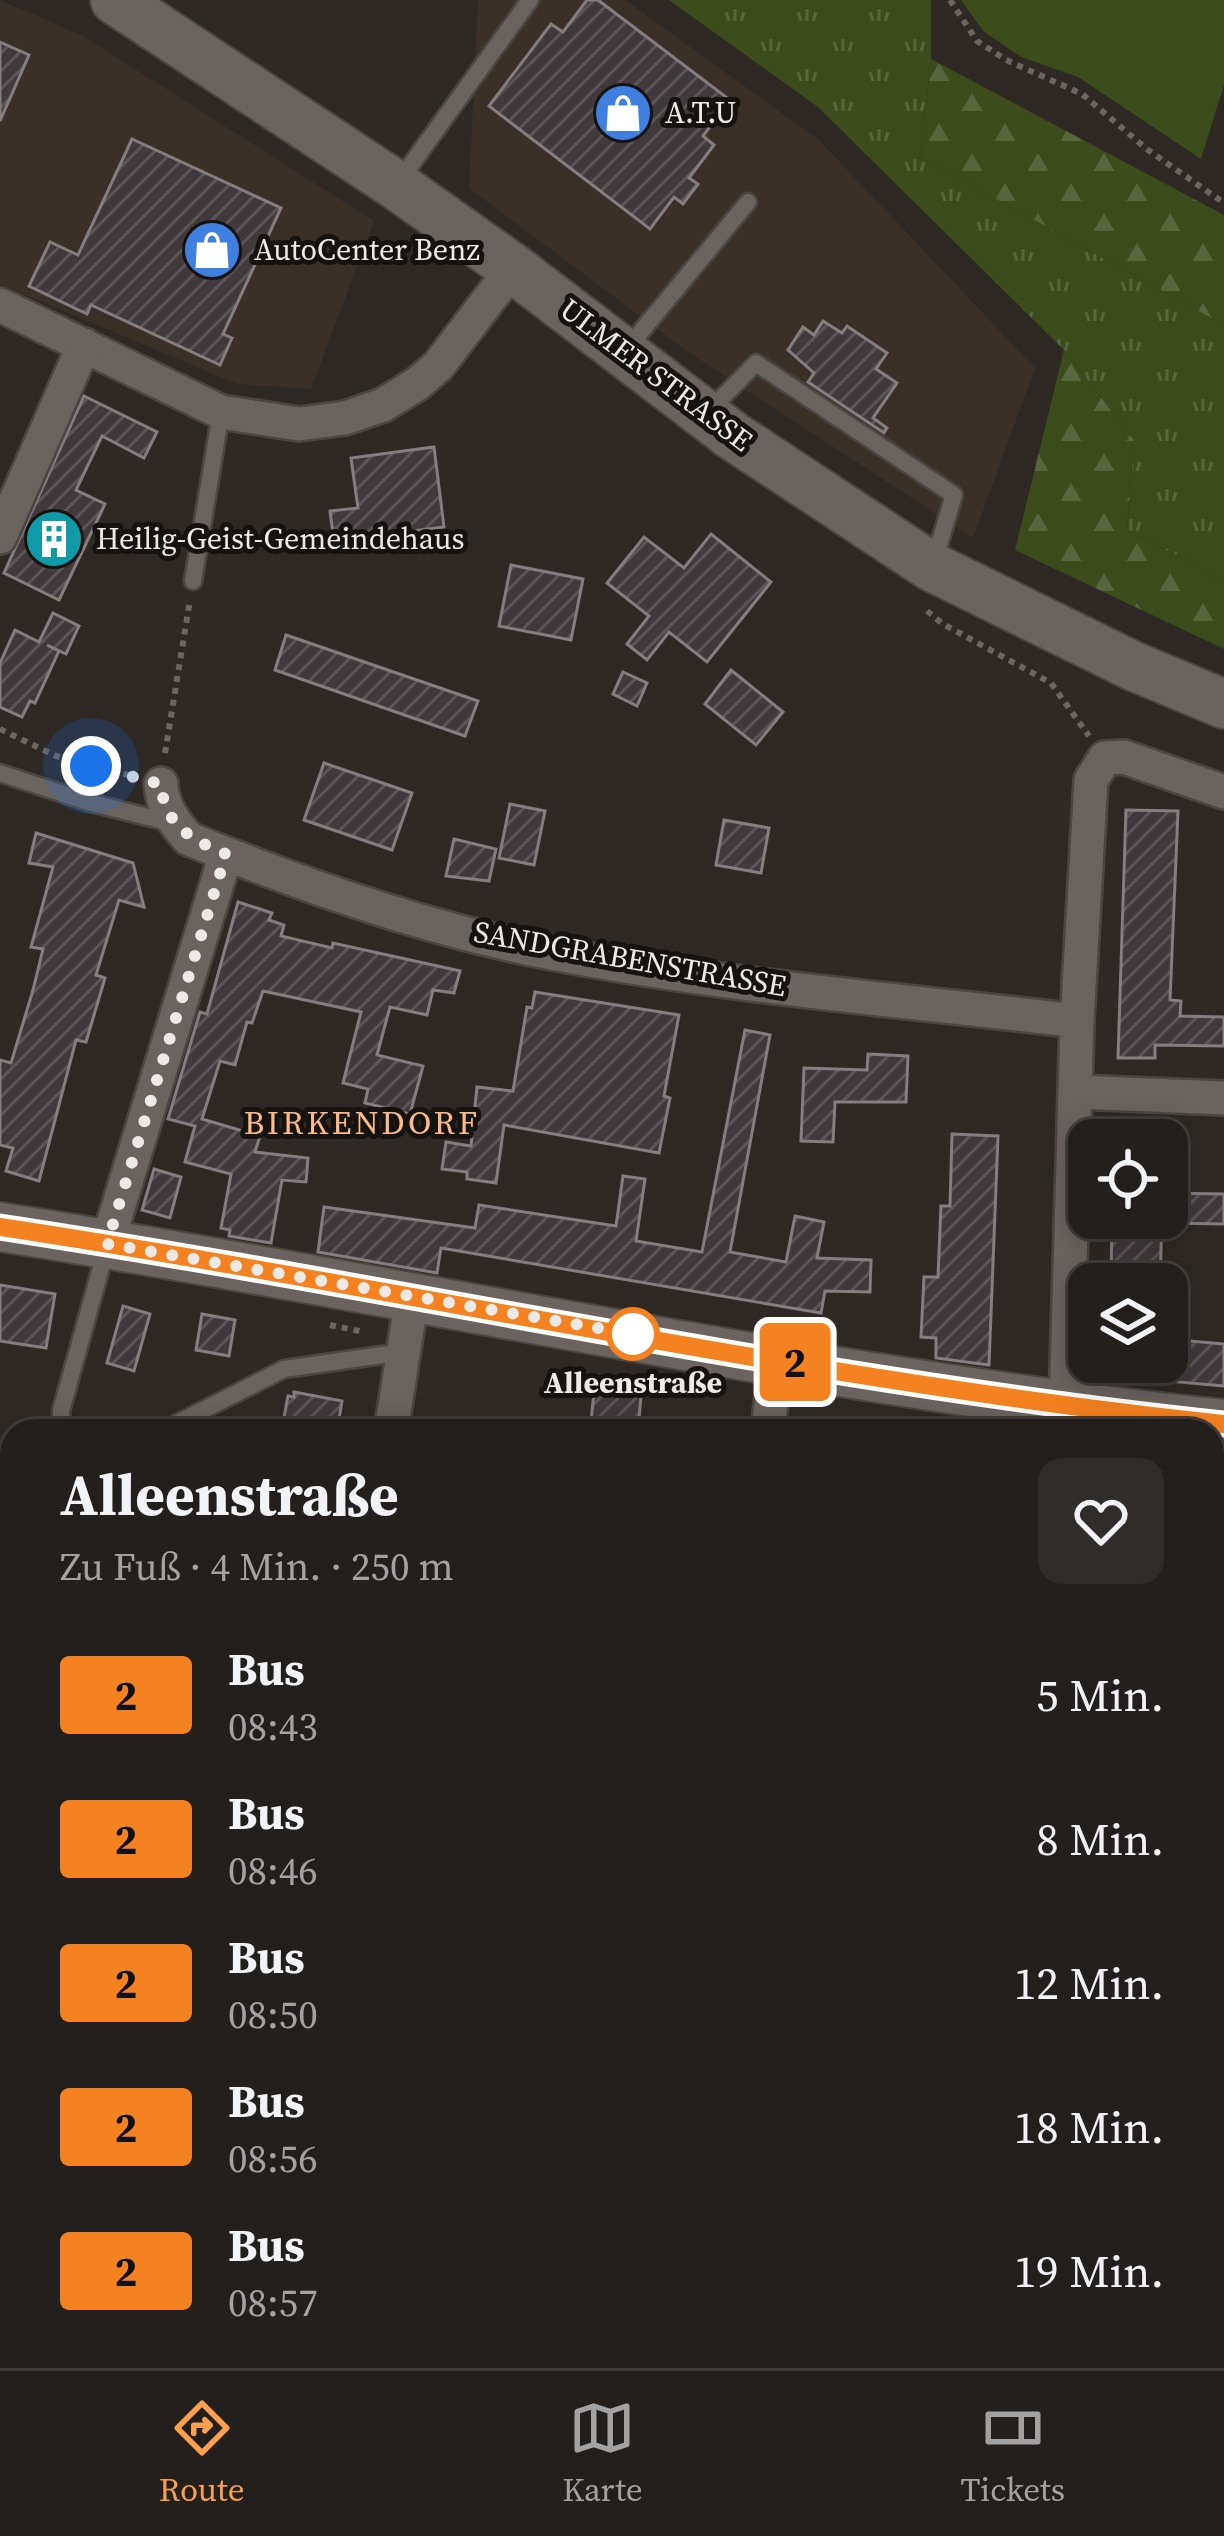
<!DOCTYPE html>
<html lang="de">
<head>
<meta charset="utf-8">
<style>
  body { margin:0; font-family:"Source Serif 4",serif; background:#2f2c29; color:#f1f3f6; height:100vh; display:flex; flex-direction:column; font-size:45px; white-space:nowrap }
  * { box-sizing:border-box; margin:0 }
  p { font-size:39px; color:#a3a2a3 }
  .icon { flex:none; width:66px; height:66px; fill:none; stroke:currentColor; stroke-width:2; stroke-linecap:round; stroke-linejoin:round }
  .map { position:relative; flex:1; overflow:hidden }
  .drawer { position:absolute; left:0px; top:1419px; width:1224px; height:951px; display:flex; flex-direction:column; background:#231f1c; border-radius:36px 36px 0 0; box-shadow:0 6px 30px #0003,0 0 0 3px #403d3b }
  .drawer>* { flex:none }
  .badge { padding:0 24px; border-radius:9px; font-size:42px; line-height:78px }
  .buttons { position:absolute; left:1068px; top:1119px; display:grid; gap:24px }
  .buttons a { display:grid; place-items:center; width:120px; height:120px; border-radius:24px; background:#231f1c; box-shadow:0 6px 30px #0003,0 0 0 3px #403d3b; font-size:60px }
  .you { position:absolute; width:60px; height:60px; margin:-30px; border:9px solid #fff; border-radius:50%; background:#1a73e8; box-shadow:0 0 0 18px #1a73e833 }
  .map>.badge { position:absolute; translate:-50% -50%; box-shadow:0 0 0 6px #fff }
  .round { display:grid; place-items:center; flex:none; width:126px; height:126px; border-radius:24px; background:#2f2c29 }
  .summary { display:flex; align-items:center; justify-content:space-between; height:204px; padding:0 60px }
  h1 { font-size:57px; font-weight:700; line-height:90px }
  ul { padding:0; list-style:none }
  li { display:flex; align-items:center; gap:36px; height:144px; padding:0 60px }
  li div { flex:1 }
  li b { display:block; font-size:45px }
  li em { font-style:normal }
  li .badge { min-width:132px; font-weight:700; text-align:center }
  .dock { display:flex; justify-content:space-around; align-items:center; height:168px; border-top:3px solid #403d3b; background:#231f1c; font-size:33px; color:#a3a2a3 }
  .dock a { display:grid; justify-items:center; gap:6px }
  .dock .selected { color:#fa9f4e }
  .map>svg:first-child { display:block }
  .built { fill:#3b3028 }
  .industrial { fill:url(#industrial-grid) }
  .grass { fill:url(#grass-tufts) }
  .forest { fill:url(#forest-firs) }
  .garden { fill:#3c4c1b }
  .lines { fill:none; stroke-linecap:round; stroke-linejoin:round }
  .canal { stroke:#011537; stroke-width:33 }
  .river { stroke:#011537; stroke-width:54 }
  .building { fill:url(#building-hatch); stroke:#857d80; stroke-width:3 }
  .lane-casing { stroke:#4a4642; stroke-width:21 }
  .street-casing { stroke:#4a4642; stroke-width:38 }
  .secondary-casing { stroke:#4a4642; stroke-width:52 }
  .path { stroke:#6b6662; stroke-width:6; stroke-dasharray:6 6; stroke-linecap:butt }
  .lane { stroke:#6a635f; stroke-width:16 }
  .street { stroke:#6a635f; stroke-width:33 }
  .secondary { stroke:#6a635f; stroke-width:48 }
  .line-casing { stroke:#fff; stroke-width:27 }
  .line { stroke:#f58220; stroke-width:18 }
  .walk { stroke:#ece9e6; stroke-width:12; stroke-dasharray:0 21.6 }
  .stop-dot { fill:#fff; stroke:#f58220; stroke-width:6 }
  .labels { text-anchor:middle; stroke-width:10; stroke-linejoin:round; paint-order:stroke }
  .poi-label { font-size:30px; fill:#ece9e6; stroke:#151210; text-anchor:start }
  .street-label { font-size:30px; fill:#ece9e6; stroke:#151210 }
  .stop-label { font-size:30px; font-weight:bold; fill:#ece9e6; stroke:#151210 }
  .neighbourhood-label { font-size:33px; letter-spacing:3px; fill:#fbbb87; stroke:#151210 }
</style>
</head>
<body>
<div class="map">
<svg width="1224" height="2368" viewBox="0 0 1224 2368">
  <defs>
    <pattern id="industrial-grid" width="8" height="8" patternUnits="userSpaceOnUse" patternTransform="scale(3)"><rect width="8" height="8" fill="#3b3028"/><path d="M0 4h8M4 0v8" fill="none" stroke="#4e443d"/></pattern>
    <pattern id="grass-tufts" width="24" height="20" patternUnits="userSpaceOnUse" patternTransform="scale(3)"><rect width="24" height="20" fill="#3c4c1b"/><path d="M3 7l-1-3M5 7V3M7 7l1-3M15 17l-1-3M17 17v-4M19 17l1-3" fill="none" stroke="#58663c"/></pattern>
    <pattern id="forest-firs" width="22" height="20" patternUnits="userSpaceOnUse" patternTransform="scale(3)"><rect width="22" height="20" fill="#3c4c1b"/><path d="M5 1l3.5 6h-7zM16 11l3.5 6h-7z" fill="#58663c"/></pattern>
    <pattern id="building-hatch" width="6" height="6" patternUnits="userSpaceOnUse" patternTransform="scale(3)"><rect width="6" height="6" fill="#413a3d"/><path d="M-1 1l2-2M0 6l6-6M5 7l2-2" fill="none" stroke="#5d5659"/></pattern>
  </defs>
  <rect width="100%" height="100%" fill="#2f2925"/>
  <g class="built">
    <path d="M0,0l83,36 291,185 -63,168 -74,-5 -237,-100z"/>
    <path d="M478,0h147l194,140 216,228 -62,170 -285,-186 -219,-164z"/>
  </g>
  <path class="industrial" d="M1212,2286l12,1v81h-513l26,-10h475z"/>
  <g class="grass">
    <path d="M669,0h262v59l-11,98 304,168v256l-97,-52 7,-89 -70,-90 -246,-243z"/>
    <path d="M1212,1903l12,1v158h-12z"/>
  </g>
  <g class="forest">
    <path d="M931,59l293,156v110l-304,-168z"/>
    <path d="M1064,350l70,90 -7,89 97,52v68l-209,-99z"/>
  </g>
  <path class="garden" d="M961,0h263v85l-23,74 -123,-82 -57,-20 -38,-26z"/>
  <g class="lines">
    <g class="canal">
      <path d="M1212,1848l12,1"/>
      <path d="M0,2167l12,-1"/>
      <path d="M102,2360l1,-2"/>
    </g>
    <g class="river">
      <path d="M1212,2098l12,-2"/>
      <path d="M0,2337l12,3"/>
      <path d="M91,2358l57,10"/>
      <path d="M353,2368l13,-10"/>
    </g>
  </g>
  <g class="building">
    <path d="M587,0h11l132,100 -27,36 11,9 -25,33 9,6 -15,20 -9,-7 -24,32 -161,-123 62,-82 12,8z"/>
    <path d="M0,42l29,13 -29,66z"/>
    <path d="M132,139l149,69 -58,126 9,4 -12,27 -129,-60 -4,9 -58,-28 21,-44 28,13z"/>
    <path d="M823,321l19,12 5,-7 40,27 -11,16 21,14 -24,35 14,10 -3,5 -76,-51 6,-9 -26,-23 15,-23 11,8z"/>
    <path d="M84,396l73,36 -13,26 -42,-22 -26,54 29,14 -46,96 -55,-27z"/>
    <path d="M434,447l10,80 -110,14 -4,-30 28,-3 -7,-50z"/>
    <path d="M711,534l60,48 -64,80 -38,-30 -22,28 -20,-16 22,-28 -42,-33 37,-46 40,31z"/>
    <path d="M511,565l72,14 -12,61 -72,-14z"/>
    <path d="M53,613l26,13 -13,28 -19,-9 12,6 -24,52 -5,-2 -8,16 -22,-10v-44l15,-33 24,12z"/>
    <path d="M286,635l192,66 -13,35 -190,-66z"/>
    <path d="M731,670l52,42 -27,33 -51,-41z"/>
    <path d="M623,672l24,11 -10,23 -24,-12z"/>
    <path d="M324,763l88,30 -20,57 -88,-30z"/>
    <path d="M510,804l35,7 -11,54 -35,-7z"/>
    <path d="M1126,810l52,1 -8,189 11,1 -1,15 44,1v29l-69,-1v13h-37z"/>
    <path d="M724,820l45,8 -8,45 -45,-8z"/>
    <path d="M36,833l97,30 11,44 -25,-7 -23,75 9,3 -19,64 -10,-2 -37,141 -33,-10 7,-23 -13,-3v-85l11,3 22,-73 10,-41 -12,-2 22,-80 -24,-4z"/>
    <path d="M454,839l42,10 -7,32 -43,-5z"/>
    <path d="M238,902l34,11 -3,7 15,5 -3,11 51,12 1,-5 127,28 -6,22 -21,-3 -6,25 -37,-8 -13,48 46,11 -13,48 -45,-11 3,-14 -25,-6 18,-71 -98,-21 -11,32 -5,-1 -12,43 -15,-4 -18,58 58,17 -5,16 53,6 -2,24 -24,-2 -11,63 -42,-7 1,-6 -9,-2 10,-54 -46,-12 10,-36 -27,-7 32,-107 7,2z"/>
    <path d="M535,992l144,23 -15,81 6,2 -11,55 -155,-28 -8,58 -29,-4v-7l-25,-3 4,-27 25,4 6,-59 36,4 14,-84 5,1z"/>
    <path d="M745,1030l25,5 -40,217 56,10 9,-46 29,6 -7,36 54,2 -1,32 -45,-1 -4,22 -380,-65 -4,25 -119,-21 6,-45 151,21 4,-23 137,21 7,-50 22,3 -9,62 66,11z"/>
    <path d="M868,1054l40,2 -2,46h-71l-2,40 -32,-1 3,-73 63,2z"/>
    <path d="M952,1134l46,2 -9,229 -53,-7v-20l-15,-1 3,-60h14l3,-71h9z"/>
    <path d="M154,1169l27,8 -11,41 -28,-8z"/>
    <path d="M1167,1193l57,1v30l-57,-1z"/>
    <path d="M1138,1218h24l-2,66h-34l1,-5h-16l1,-57h26z"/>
    <path d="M0,1285l55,9 -9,54 -46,-7z"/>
    <path d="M123,1306l27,8 -16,57 -27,-8z"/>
    <path d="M202,1314l33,6 -6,36 -33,-6z"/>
    <path d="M1167,1339l57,5v42l-57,-5z"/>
    <path d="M294,1392l48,9 -5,30 -55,-3 6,-32 6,1z"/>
    <path d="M594,1392l47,4 -3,35h-48z"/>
  </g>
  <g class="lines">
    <defs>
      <g id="lane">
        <path d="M397,184l133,-184"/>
        <path d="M625,351l123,-149"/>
        <path d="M707,413l49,-50 198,132 -20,66"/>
        <path d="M193,581l28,-169"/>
        <path d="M0,773l88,29 84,21"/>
        <path d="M61,1431v-20l46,-165"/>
        <path d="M162,1431l122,-62 119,-17"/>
        <path d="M0,1453l12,2"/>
      </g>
      <g id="street">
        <path d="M0,305l221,107 78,12 46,-6 38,-13 34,-21 21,-18 75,-98"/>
        <path d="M0,537l84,-192"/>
        <path d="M161,784c1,22 13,39 28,55 108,44 223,85 338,109 181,37 366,51 550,73"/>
        <path d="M1076,1092l148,6"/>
        <path d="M107,1244l119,-390"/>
        <path d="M1066,1405l11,-384 14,-241 14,-22 19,-1 100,35"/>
        <path d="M391,1431l21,-133"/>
        <path d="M768,1431l8,-73"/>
      </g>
      <g id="secondary">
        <path d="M115,0l281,185 117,83 220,168 199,131 201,99 91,38"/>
        <path d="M0,1227c408,63 813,154 1224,197"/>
      </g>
    </defs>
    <use href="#lane" class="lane-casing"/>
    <use href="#street" class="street-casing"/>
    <use href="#secondary" class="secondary-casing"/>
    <g class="path">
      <path d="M950,0l27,41 29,19 76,34 66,56 76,53"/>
      <path d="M927,611l16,13 108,59 38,53"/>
      <path d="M0,729l56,27 76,20"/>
      <path d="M165,753l25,-153"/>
      <path d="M330,1325l34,7"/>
      <path d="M1212,1478l12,2"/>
      <path d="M1212,1913l12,1"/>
      <path d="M1212,2225l12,1"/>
      <path d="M199,2368l4,-10"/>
      <path d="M565,2368l18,-10"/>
    </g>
    <use href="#lane" class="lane"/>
    <use href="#street" class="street"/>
    <use href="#secondary" class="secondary"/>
  </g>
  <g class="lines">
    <defs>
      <path id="line" d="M0,1227c408,62 813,154 1224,197"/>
    </defs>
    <use href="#line" class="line-casing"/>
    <use href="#line" class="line"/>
    <path class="walk" d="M91,766l70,18c3,41 31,56 65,70l-119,390 526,90"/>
  </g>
  <defs>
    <symbol id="shop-disc" viewBox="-11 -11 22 22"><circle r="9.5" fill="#3f7fe0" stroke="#151210"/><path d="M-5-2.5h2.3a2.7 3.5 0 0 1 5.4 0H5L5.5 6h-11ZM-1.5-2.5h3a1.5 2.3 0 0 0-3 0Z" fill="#fff"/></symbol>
    <symbol id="building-disc" viewBox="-11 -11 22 22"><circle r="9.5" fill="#0f9aa8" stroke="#151210"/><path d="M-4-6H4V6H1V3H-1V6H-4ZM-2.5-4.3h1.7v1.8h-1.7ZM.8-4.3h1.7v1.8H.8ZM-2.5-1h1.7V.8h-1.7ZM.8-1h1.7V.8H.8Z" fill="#fff"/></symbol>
  </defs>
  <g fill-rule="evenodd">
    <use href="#shop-disc" x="590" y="80" width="66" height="66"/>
    <use href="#shop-disc" x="179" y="217" width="66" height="66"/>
    <use href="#building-disc" x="21" y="506" width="66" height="66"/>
  </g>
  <circle class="stop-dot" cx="633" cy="1334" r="24"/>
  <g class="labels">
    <g class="poi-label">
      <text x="665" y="123">A.T.U</text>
      <text x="254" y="260">AutoCenter Benz</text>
      <text x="96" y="549">Heilig-Geist-Gemeindehaus</text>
    </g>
    <g class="street-label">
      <text transform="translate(656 375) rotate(37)" y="10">ULMER STRASSE</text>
      <text transform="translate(630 959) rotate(10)" y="10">SANDGRABENSTRASSE</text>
    </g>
    <g class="stop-label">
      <text x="633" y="1393">Alleenstraße</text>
    </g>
    <g class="neighbourhood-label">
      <text x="362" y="1134">BIRKENDORF</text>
    </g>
  </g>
</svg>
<div class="buttons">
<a><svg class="icon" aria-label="locate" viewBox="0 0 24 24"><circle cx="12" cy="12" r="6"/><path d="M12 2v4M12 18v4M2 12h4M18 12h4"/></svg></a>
<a><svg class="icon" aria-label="layers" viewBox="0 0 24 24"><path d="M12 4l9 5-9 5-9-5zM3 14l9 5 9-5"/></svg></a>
</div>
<div class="you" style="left:91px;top:766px"></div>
<b class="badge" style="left:795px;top:1362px;background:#f58220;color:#111">2</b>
<section class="drawer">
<div class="summary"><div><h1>Alleenstraße</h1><p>Zu Fuß · 4 Min. · 250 m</p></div><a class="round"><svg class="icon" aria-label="heart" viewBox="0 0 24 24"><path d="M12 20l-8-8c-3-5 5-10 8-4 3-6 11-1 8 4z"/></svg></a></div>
<ul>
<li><span class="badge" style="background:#f58220;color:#111">2</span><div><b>Bus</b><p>08:43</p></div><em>5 Min.</em></li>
<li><span class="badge" style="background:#f58220;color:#111">2</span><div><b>Bus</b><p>08:46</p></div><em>8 Min.</em></li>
<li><span class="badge" style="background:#f58220;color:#111">2</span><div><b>Bus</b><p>08:50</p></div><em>12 Min.</em></li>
<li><span class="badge" style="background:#f58220;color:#111">2</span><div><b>Bus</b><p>08:56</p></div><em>18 Min.</em></li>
<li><span class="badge" style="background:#f58220;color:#111">2</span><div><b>Bus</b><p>08:57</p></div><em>19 Min.</em></li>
</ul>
</section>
</div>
<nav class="dock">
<a class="selected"><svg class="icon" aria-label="directions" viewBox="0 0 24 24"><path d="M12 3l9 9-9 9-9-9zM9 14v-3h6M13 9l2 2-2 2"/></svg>Route</a>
<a><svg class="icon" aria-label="map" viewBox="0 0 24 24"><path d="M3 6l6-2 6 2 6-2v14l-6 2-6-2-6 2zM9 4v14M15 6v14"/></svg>Karte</a>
<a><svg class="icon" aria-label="tickets" viewBox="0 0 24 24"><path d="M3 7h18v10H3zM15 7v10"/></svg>Tickets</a>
</nav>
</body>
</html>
